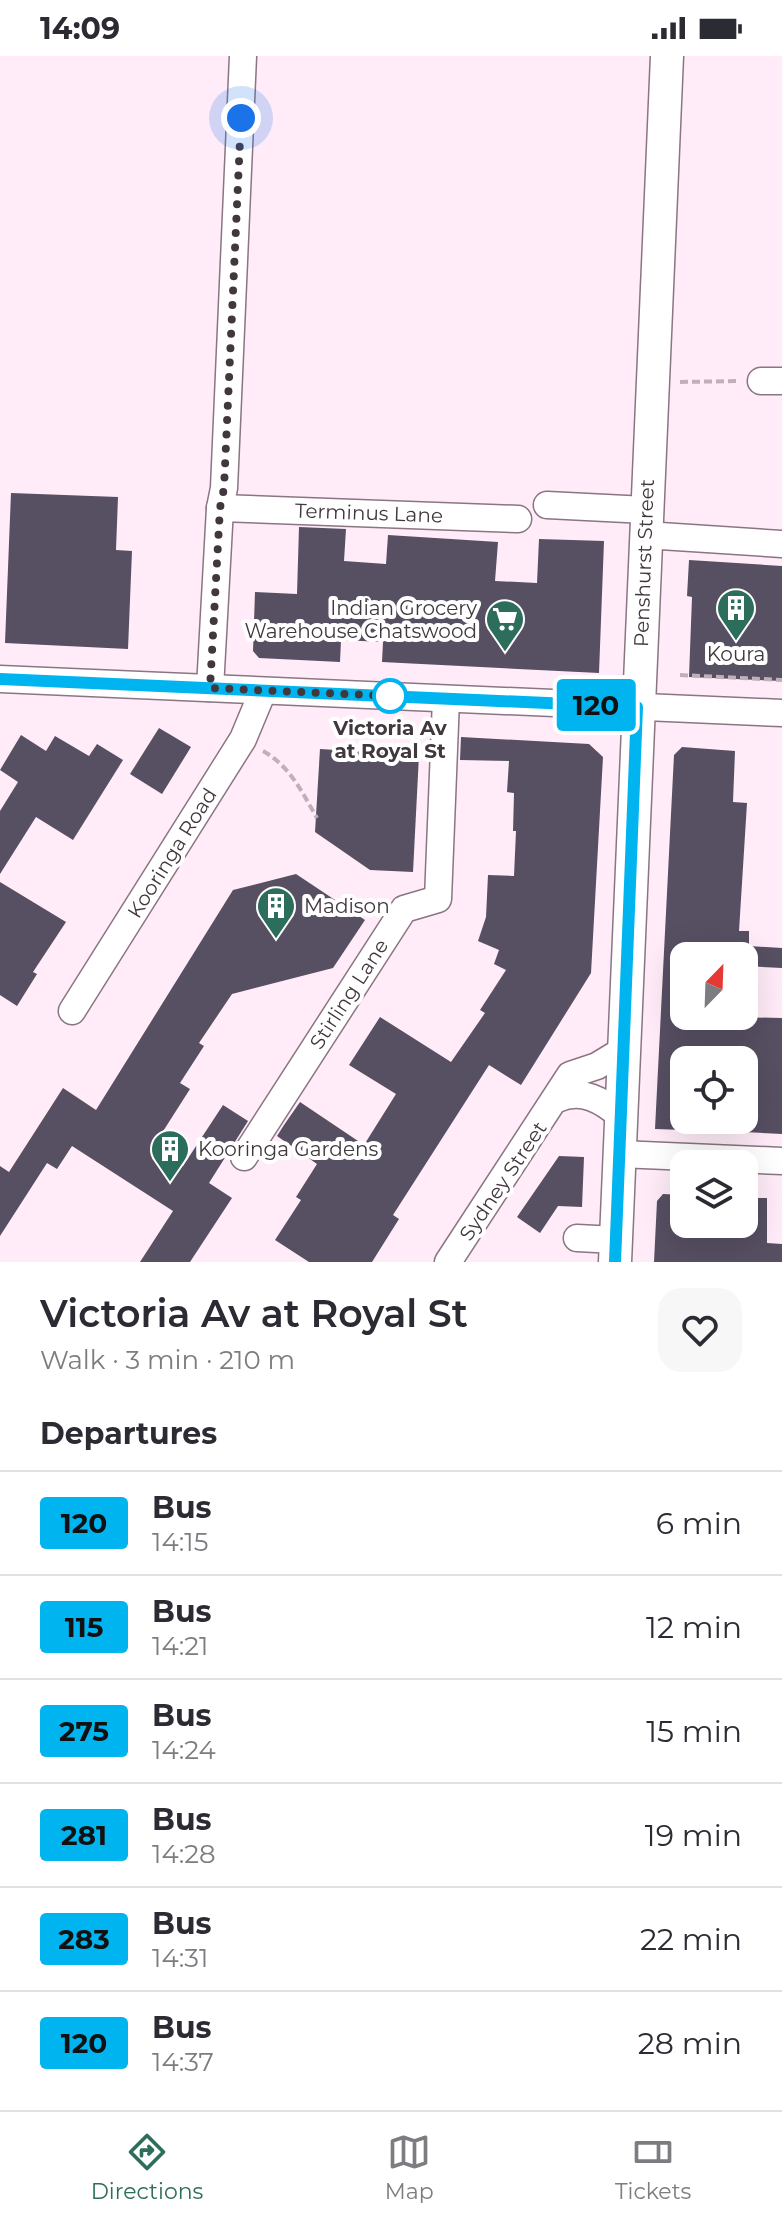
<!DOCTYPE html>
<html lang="en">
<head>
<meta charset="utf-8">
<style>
  body { margin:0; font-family:Montserrat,sans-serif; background:#f7f7f7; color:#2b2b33; height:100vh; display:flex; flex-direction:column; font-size:30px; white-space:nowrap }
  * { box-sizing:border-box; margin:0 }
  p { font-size:26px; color:#7c7c81 }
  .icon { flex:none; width:44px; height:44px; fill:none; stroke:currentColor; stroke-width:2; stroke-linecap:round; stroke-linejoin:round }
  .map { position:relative; height:1206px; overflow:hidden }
  .details { display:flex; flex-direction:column; background:#fff; flex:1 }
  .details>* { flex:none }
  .badge { padding:0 16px; border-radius:6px; font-size:28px; line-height:52px }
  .needle { width:52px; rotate:23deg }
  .controls { position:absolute; left:670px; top:886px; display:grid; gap:16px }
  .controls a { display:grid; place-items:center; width:88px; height:88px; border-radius:16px; background:#fff; box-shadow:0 8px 32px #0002; font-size:40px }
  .you { position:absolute; width:40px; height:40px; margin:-20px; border:6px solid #fff; border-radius:50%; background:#1a73e8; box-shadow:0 0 0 12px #1a73e833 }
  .map>.badge { position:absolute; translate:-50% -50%; box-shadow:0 0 0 4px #fff }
  h2 { padding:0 40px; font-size:30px; line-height:72px }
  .round { display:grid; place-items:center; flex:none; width:84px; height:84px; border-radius:24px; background:#f7f7f7 }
  .head { display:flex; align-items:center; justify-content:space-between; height:136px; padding:0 40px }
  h1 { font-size:38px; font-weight:600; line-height:60px }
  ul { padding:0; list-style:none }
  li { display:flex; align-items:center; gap:24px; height:104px; padding:0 40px; border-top:2px solid #e1e1e2 }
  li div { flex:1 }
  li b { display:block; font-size:30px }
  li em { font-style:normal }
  li .badge { min-width:88px; font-weight:700; text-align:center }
  .status { display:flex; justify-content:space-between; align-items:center; height:56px; padding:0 40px; background:#fff; direction:ltr }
  .status svg { height:22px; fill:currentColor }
  .tabs { display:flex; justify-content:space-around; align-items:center; height:112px; border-top:2px solid #e1e1e2; background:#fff; font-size:22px; color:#7c7c81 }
  .tabs a { display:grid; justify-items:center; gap:4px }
  .tabs .on { color:#2c6d5c }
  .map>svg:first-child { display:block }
  .building { fill:#574f62 }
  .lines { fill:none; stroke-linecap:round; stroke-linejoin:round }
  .minor-casing { stroke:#8a7583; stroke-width:29 }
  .major-casing { stroke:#8a7583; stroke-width:35 }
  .path { stroke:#bfafb9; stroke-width:4; stroke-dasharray:8 4; stroke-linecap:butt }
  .minor { stroke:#fff; stroke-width:26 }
  .major { stroke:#fff; stroke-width:32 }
  .line-casing { stroke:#fff; stroke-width:18 }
  .line { stroke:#00b5ef; stroke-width:12 }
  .walk { stroke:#41383e; stroke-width:8; stroke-dasharray:0 14.4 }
  .stop-dot { fill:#fff; stroke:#00b5ef; stroke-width:4 }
  .labels { text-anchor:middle; stroke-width:8; stroke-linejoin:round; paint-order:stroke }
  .street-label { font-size:20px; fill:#41383e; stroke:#fff }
  .poi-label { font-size:20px; fill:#41383e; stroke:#fff; text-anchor:start }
  .stop-label { font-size:20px; font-weight:bold; fill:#41383e; stroke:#fff }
</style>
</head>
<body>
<div class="status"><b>14:09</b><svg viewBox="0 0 49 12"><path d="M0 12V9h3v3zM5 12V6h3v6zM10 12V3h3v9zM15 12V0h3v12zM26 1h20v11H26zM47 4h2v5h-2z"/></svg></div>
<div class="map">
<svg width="782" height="1206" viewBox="0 0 782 1206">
  <rect width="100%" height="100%" fill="#ffecf8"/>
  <g class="building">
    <path d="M11,437l107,4 -2,53 16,1 -4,98 -123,-6z"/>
    <path d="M299,471l47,2 -2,32 42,3 2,-29 110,7 -3,39 42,2 2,-44 65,2 -5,132 -217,-11 1,-20 -42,-2 -1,22 -81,-4 -6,-7 2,-59 42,2z"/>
    <path d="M689,504l93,6v115l-93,-4 3,-80 -5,-1z"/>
    <path d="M159,672l32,19 -29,47 -32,-20z"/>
    <path d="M21,679l25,16 9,-15 34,20 8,-12 26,16 -50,80 -37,-23 -36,57v-63l18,-29 -18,-12z"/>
    <path d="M461,681l128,7 14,13 -12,216 -70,112 -32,-20 -96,150 6,4 -27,43h-63l-34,-22 26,-40 -5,-3 21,-33 -40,-28 7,-11 16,-23 64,43 32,-51 -47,-29 31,-48 71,45 34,-49 -5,-3 26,-40 -12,-6 5,-14 -21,-9 8,-24 2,-42 26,1 2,-45h-3l1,-38 -7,-1 2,-31 -49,-1z"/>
    <path d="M682,691l53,4 -2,51 14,1 -8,128h10v15l33,2v20l-38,-2v-10h-60v60l98,2v116l-38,-2v-78l-45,-2v8h-15v70l-29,-1 19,-374z"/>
    <path d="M320,693l99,6 -6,117 -43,-2 -55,-38z"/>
    <path d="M296,818l69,46 -32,48 -101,26 -33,49 5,3 -24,37 10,6 -37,58 30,19 40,-61 25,16 -39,62 23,15 -42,64h-50l33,-51 -101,-65 -15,23 -10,-6 -47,73v-70l9,6 54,-84 33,22 137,-220z"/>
    <path d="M0,826l66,40 -33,50 4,2 -20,32 -17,-11z"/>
    <path d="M559,1100l25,1 -2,50 -24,-1 -18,27 -23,-16z"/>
    <path d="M663,1138l21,1v29h60v-26h23v45l15,1v18h-128l3,-61z"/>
  </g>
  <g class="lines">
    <defs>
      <g id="minor">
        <path d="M761,325h21"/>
        <path d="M547,449l99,5"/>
        <path d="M220,452l298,11"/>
        <path d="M645,479l137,9"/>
        <path d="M0,623l782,34"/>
        <path d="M210,632l10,-180 4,-20 19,-432"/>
        <path d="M72,955l171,-272 20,-48"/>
        <path d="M557,1043c25,-11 45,1 65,18"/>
        <path d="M620,1098l162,7"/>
        <path d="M244,1101l160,-248 34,-10 8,-200"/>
        <path d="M577,1182l39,2"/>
        <path d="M448,1206l122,-187 27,-9 28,-17"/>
      </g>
      <path id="major" d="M615,1206l52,-1206"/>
    </defs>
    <use href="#minor" class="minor-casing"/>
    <use href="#major" class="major-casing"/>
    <g class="path">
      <path d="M680,326l59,-1"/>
      <path d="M680,619l102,5"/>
      <path d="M263,695c27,15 39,41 54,67"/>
    </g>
    <use href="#minor" class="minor"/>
    <use href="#major" class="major"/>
  </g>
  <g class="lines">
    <defs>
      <path id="line" d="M0,623l637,28 -22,555"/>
    </defs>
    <use href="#line" class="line-casing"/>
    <use href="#line" class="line"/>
    <path class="walk" d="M241,62l-17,370 -4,20 -10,180 180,8"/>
  </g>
  <defs>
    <symbol id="building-pin" viewBox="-11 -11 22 30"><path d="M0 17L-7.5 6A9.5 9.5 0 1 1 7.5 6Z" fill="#2c6d5c" stroke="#fff"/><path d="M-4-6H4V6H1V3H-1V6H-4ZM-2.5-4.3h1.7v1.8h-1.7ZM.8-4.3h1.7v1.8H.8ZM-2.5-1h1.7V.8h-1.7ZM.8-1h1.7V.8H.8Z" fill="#fff"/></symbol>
    <symbol id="supermarket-pin" viewBox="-11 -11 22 30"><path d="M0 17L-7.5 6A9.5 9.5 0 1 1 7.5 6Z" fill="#2c6d5c" stroke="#fff"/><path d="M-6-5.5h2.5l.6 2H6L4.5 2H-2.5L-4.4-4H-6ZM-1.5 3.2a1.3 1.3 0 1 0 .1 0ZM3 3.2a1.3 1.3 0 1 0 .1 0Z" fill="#fff"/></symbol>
  </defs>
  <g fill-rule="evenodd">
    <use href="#building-pin" x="714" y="530" width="44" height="60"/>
    <use href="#supermarket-pin" x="483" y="541" width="44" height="60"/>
    <use href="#building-pin" x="254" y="828" width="44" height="60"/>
    <use href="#building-pin" x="148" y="1071" width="44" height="60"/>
  </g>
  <circle class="stop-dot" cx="390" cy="640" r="16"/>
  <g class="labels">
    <g class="street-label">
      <text transform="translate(369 457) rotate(2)" y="7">Terminus Lane</text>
      <text transform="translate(644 507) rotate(-88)" y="7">Penshurst Street</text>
      <text transform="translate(172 797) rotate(-58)" y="7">Kooringa Road</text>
      <text transform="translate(349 938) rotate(-57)" y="7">Stirling Lane</text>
      <text transform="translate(503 1125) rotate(-56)" y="7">Sydney Street</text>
    </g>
    <g class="poi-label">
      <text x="477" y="559" text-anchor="end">Indian Grocery<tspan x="477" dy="23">Warehouse Chatswood</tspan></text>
      <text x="736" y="605" text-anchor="middle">Koura</text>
      <text x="304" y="857">Madison</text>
      <text x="198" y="1100">Kooringa Gardens</text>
    </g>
    <g class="stop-label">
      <text x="390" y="679">Victoria Av<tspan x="390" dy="23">at Royal St</tspan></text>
    </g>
  </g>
</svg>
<div class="controls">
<a><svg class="needle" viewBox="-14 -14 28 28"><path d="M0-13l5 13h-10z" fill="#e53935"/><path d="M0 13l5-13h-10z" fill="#7c7c81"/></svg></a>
<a><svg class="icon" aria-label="locate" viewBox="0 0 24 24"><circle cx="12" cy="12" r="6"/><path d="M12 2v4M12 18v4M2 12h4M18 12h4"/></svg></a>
<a><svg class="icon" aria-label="layers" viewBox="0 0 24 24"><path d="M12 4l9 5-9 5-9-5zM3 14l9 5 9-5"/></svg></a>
</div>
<div class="you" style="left:241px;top:62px"></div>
<b class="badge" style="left:596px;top:649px;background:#00b5ef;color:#111">120</b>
</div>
<section class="details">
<div class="head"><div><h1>Victoria Av at Royal St</h1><p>Walk · 3 min · 210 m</p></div><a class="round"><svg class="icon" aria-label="heart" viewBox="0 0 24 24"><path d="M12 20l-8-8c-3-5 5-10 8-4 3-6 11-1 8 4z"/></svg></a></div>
<h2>Departures</h2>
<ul>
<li><span class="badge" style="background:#00b5ef;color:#111">120</span><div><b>Bus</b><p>14:15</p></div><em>6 min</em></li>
<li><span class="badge" style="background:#00b5ef;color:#111">115</span><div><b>Bus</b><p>14:21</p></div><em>12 min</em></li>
<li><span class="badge" style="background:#00b5ef;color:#111">275</span><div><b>Bus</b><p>14:24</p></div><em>15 min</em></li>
<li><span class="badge" style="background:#00b5ef;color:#111">281</span><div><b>Bus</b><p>14:28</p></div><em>19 min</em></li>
<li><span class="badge" style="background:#00b5ef;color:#111">283</span><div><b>Bus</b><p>14:31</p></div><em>22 min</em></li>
<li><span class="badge" style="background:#00b5ef;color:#111">120</span><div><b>Bus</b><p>14:37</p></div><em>28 min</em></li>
</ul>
</section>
<nav class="tabs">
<a class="on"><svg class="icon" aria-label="directions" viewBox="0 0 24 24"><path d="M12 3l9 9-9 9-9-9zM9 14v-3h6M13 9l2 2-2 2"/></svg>Directions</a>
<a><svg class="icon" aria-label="map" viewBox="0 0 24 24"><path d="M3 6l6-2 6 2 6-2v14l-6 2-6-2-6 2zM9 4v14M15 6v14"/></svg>Map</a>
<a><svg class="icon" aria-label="tickets" viewBox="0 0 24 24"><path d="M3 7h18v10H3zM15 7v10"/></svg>Tickets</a>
</nav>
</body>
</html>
